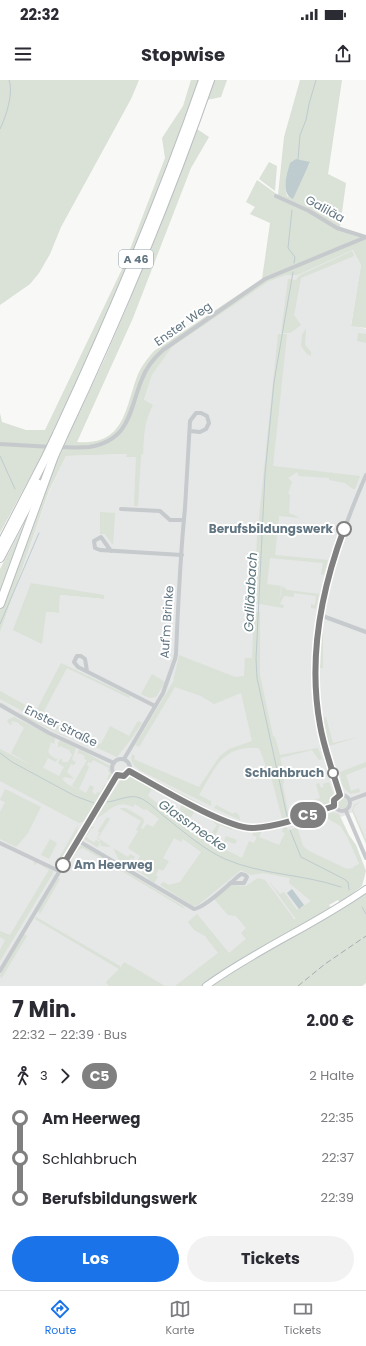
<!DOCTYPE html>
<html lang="de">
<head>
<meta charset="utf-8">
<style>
  body { margin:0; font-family:Poppins,sans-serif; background:#f2f2f3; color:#2b2b33; height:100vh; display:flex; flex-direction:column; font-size:15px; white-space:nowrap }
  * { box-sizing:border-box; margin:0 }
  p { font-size:13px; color:#7c7c81 }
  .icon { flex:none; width:22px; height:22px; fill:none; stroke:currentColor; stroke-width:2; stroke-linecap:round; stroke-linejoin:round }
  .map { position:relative; height:906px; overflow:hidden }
  .drawer { display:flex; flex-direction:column; background:#fff; flex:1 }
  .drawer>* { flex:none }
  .badge { padding:0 8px; border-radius:13px; font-size:14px; line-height:26px }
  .map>.badge { position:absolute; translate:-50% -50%; box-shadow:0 0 0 2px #fff }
  .legs { display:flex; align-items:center; gap:6px; height:44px; padding:0 12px; font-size:13px }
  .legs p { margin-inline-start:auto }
  .summary { display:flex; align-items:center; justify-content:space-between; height:68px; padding:0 12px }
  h1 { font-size:22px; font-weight:700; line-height:30px }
  .primary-button { display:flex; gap:8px; margin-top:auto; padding:8px 12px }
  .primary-button a { flex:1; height:46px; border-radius:24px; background:#1a73e8; color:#fff; font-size:16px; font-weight:700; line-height:46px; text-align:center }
  .primary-button a+a { background:#f2f2f3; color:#2b2b33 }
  ul { padding:0 12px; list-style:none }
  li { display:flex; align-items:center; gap:14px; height:40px; font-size:15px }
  li i { display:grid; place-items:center; width:6px; height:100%; margin:0 5px; background:currentColor }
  li i::after { content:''; width:10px; height:10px; margin:-5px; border:3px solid; border-radius:50%; background:#fff }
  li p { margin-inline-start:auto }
  li:first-child i { background:linear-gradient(#0000 50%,currentColor 0) }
  li:last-child i { background:linear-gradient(currentColor 50%,#0000 0) }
  .status { display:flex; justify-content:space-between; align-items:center; height:28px; padding:0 20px; background:#fff; direction:ltr }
  .status svg { height:11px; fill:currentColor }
  header { display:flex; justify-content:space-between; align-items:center; height:52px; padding:0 12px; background:#fff; font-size:18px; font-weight:700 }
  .dock { display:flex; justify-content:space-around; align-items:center; height:56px; border-top:1px solid #e1e1e2; background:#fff; font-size:11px; color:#7c7c81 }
  .dock a { display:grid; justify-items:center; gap:2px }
  .dock .current { color:#1a73e8 }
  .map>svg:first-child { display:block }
  .built { fill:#e6e7e7; fill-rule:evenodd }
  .green { fill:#dae1d6; fill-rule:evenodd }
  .water { fill:#becbcf }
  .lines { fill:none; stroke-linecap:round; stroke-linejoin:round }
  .stream { stroke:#becbcf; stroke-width:1 }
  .secondary-casing { stroke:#b8bec2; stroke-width:8 }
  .motorway-casing { stroke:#babec1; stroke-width:10 }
  .minor { stroke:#c6cacd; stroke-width:4 }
  .secondary { stroke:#fff; stroke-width:6 }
  .motorway { stroke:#fff; stroke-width:8 }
  .rail { stroke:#a6adb2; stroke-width:1; stroke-dasharray:6 3; stroke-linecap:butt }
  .motorway-bridge-casing { stroke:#babec1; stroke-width:10; stroke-linecap:butt }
  .motorway-bridge { stroke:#fff; stroke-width:8 }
  .line-1-casing { stroke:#fff; stroke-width:9 }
  .line-1 { stroke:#808080; stroke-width:6 }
  .stop-1-dot { fill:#fff; stroke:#808080; stroke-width:2 }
  .labels { text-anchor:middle; stroke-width:4; stroke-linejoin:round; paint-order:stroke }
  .shield { fill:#fff; stroke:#909ea8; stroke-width:1 }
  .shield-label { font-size:11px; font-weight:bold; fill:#617582 }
  .street-label { font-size:12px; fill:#617582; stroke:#fff }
  .stop-label { font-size:12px; font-weight:bold; fill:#617582; stroke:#fff; text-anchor:end }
  .water-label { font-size:13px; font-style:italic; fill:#5c757c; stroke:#fff }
</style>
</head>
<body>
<div class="status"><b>22:32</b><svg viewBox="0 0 49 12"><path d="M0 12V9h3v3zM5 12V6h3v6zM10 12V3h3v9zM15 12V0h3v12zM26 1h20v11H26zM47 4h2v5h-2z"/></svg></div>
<header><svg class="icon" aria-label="menu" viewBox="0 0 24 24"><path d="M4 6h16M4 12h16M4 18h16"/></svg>Stopwise<svg class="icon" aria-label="share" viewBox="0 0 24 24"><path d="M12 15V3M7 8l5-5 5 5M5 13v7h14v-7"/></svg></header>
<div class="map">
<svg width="366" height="906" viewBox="0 0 366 906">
  <rect width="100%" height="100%" fill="#f8f8f6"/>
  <path class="built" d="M353,170l8,15 -10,60 15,4v510l-13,-27 -12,5 -8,-5 -18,6 1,3 10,-3 14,8 7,11 12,27 -1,13 -140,89 -26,20h-192v-353l49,-141 17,-36 61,-2 25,-79 20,-28 96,-65 18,-7h12zM31,503l73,16 -44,-4 -1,18 -13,-1z"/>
  <g class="green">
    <path d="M0,0h139l-8,19 -70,128 -11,27 -11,19 -9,11 -30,21z"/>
    <path d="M191,0h8l-25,73 -44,114 -79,171 -51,95v-120l2,9 24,8h19l79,-165 41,-107 -3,-20 21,-32z"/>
    <path d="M213,0h14l-6,17 -14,3z"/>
    <path d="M300,0h42l-14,94 18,9 -6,44 26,11v90l-15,-2 10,-61 -8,-15 -55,25h-12l-18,7 -96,65 -20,28 -8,25 9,5c-9,16 -9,31 -10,49l-2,1 -3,51h-4l2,-49h-10l1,-3 -61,2 -17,35 -49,142v-23l49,-133 56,-119 24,-56 68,-173 12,8 -18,31 -58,150 -56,124c49,4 48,-35 61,-68 4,-9 10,-16 16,-23l108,-72 8,-56 -20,-9 5,-7 -9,-5 11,-22 21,15 6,-58zM296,79l14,4 -13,23 -9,11c-7,-12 1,-28 8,-38z"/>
    <path d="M269,82l8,4 -2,25 -16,-12z"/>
    <path d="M352,171l2,5 -53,22 -7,37 7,10 -11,8h-9l7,-54 8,1 4,-5z"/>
    <path d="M306,248l-1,17 6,7v4l-4,-2 -6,-8 1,-11z"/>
    <path d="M358,253l8,1v9l-9,-2z"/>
    <path d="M278,254h9l-14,132 87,10 -5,13h-2l-8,-6 -16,-3v-2l-30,-2 -2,-4 -9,6 4,4 -4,11 2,2 -1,18 11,5 -21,-2 -4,39 53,5 -4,15 -3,-1 2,-11 -53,-5 -3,26 14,2 -2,18 3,-18 5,4 32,4 -3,15 -5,-1v-4l4,1 1,-9 -22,-3v4l-10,-1 -4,8 4,1 -1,3 -29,-5 3,-66z"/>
    <path d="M31,431l-31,88v-30z"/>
    <path d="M100,432l15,1 -2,32 -8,-11h-5z"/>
    <path d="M31,503l73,12v4l-44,-4 -1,18 -13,-1 -4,32 -29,-14z"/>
    <path d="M254,532h6v63l13,61 2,1 5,18 38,-7 4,11 -3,1 -7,-10 -32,8 5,18 -2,9 6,32 -7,1 -12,-45 -14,5v-2l10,-10 -7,-18c-38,-2 -43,19 -60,47l12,6v5l-70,-35c-7,-5 -11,-8 -9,-17l3,2 -1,3 6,3 59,25 21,-31 9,-7 23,-8 -11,-48 -27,11 -13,-8 -26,-9 -36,60 -4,-2 38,-63 6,-27 56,22 9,-1 1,-18h7z"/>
    <path d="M323,545v43h-3z"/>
    <path d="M61,583l69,33 -1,2 -62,-30 -27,50 46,22 15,4 9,-18 19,10 9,-15 4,2 -11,16 -14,18 -65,-30 -52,-28v-8l36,20z"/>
    <path d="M152,594l13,8 -9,15 -7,1 -8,-4z"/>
    <path d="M0,621l15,10 87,43 -74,-35 -25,-14z"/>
    <path d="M14,637l41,21 -1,6 -3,-2 -3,10 3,4 5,3 2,-1 -2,4 -8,-4 -5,10 16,8 5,-9 -6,-4 2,-4h2v3h6l4,-7 -3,-5 -9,-4 -2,2v-6l3,-2 15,8 -4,11 3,3 2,-2 -3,5 -3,-1 -4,8 7,7 -9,-2 -3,2 5,5 17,9 -12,-7 15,-26 -3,-1 1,-3 -6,-3 -2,2 2,-6 31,17 2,9 -3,5 -2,-1 3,-6 -2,-2 1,-3 -16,-8 -2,3 -3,-1 -1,3 2,2 -10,22 7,4 4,-8 4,2 -2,5 4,3 1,-3 3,1 5,-9 1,1 -23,37 -4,1 -79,-42v-32l33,17 -22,-13 13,-25 -7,-6 -6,-1 1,4 -3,-1 -2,-4z"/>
    <path d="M326,637l7,26 25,-6 -29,9 -6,-28z"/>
    <path d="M366,682v5l-20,8 5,16 8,-3 1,4 -9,2c-9,-5 -10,-12 -11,-22z"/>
    <path d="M145,696l7,3 57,29 -23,-10z"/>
    <path d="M127,697h3l39,18 -18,-5 -3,6 17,13 1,-2 12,6 5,-11 22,11 -10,-3 -9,16 16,13 6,-6 2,2 7,-10 -6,-5 2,-2 20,9 -1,3 -12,-5 -8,18 30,15 7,-17 5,2 3,-6 -5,-2 2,-4 8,-1 -3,7 20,8 6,-12 -3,-1 2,-6 4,3 -1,2 10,-4 6,19 6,5 38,18 7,-1 -1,-1 6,-3 -12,-27 -7,-11 -14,-8 -10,3 -1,-3 18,-6 6,2 10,21 7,10 10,26 -4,15 -22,17 -2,-3 -9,5 2,3 -9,7 -75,40 -45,31h-27l43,-33 -13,-17 -11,-6 -6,-8 9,-8 32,39 17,-14 -5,-6 5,-5 -10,-12 -8,-1 -14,-16 17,-14 15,1 12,-8 7,2 29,39 1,-1 -27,-38 12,14 4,-2 13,18 14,-9 -22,-18 1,-5 -27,-5 -12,2 -10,-5 -43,35 -5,1 -33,-21 3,-3 6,3 11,-3 21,-30 -18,-13 -2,3 -7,-4 -11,20 6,3 -6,10 -4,-2 -3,6 2,2 -4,6 -6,-4 1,-1 -16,-10 2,-2 -1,2 8,5 5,-8 -8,-5 -2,2 3,-6 -12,-8 10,-17 -2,-1 5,-9 -22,-13h7l17,10 1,4 -3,6 2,1 4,-5 6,3 6,-8 -13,-10 -2,1 -9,-6 -2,3c-17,-9 -25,6 -39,13l26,-39z"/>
    <path d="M329,702l5,14 -3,7 -15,5 -2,-8 6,-2 -4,-14 3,-1 2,5 3,-1 -1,-3z"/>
    <path d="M5,709l36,18 -13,26 -12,14 -16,-8v-27l5,-10 -5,-2z"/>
    <circle cx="342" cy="723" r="5.5"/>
    <path d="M311,721v4l-14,3 -1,-5 2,1z"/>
    <path d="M361,721l-6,5 -2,4 13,29v5l-14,-33 2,-6z"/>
    <path d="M216,725l17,9 2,-2 4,3 1,5 -26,-12z"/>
    <path d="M107,737l3,2 -12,19 12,8v1l-9,-1 -1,-6 -1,6 -2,1 -13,-8 7,-13 4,2h-3l-6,9 8,6 2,-3 3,2 1,-2 -3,-1 2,-5 -1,-1h2l-2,-2z"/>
    <path d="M78,745l-1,7 -20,33h-2z"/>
    <path d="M226,756l11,4 -2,4 -8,-3 -3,7 -3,-2z"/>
    <path d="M50,759l7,4 -8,16 -8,-4z"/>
    <path d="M79,766h4l100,60 2,3 -102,-61 -5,2 -15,23 -1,-2 14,-23z"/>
    <path d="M113,768l15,9 2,-3 5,3 -2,3 -2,-2 -3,5 1,3 -10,-6z"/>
    <path d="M34,781l19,10v2l-53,88v-11l5,-10 -5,-3v-6l10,4 39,-65 -12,-7 -3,2z"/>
    <path d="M58,798l2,1 -20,35 -2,-3z"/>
    <path d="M366,813v90l-4,3h-153l64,-40 63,-33z"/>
    <path d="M36,837l84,49v2l4,-6 41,24h-56l-3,-4 13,-13 -84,-50z"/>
    <path d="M24,854l3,2 -26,43 -1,-4z"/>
  </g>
  <g class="water">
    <path d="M296,79l14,3 -17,37c-13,-6 -6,-24 -3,-36z"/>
    <path d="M292,809l12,16 -5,4 -12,-16z"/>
  </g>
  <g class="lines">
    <g class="stream">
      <path d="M0,49c6,-12 14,-37 9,-49"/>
      <path d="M298,80l2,-25 6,-15 3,-16 7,-24"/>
      <path d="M292,130l-4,38 7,9 -1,6"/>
      <path d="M0,376l15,33"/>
      <path d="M0,544l39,-91"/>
      <path d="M0,673l12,9 63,34 19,7"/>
      <path d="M107,722c10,-1 21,-7 30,-5 11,3 19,13 28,20 18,14 38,32 60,42 37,16 78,15 116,28"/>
      <path d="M287,736l-30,-138 -1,-19 9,-185 9,-92 19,-110"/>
      <path d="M290,750l11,27 43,22 4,3 1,8"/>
      <path d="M362,827l4,7"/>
    </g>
    <defs>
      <path id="secondary" d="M206,906c51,-37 109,-61 160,-97"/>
      <g id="motorway">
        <path d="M57,354c54,-116 104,-233 146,-354"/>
        <path d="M64,354c55,-116 104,-233 146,-354"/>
        <path d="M0,466l47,-91"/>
        <path d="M0,478l39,-74"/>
        <path d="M0,524l54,-148"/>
      </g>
    </defs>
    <use href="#secondary" class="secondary-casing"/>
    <use href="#motorway" class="motorway-casing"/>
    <g class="minor">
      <path d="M276,116l33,15 28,17 29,9"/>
      <path d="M0,364l52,3"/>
      <path d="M58,367c10,0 21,1 31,0 42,-7 40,-37 53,-68 4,-11 12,-21 21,-29l102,-71 101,-42"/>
      <path d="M121,429l39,2 10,9h14"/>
      <path d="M111,471l-10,-14 -7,4 1,7 5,2 82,5"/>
      <path d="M320,535l46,17"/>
      <path d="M87,591l-2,-12 -4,-3h-4l-3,6 4,5 77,39"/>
      <path d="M0,625l49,28 65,30"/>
      <path d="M124,679l39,-66 12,-34 1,-5c2,-48 4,-97 9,-146l5,-87 6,-8h5l6,3 2,7 -3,6 -6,3 -10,-1"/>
      <circle cx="121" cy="688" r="9"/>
      <path d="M129,691c26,14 97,57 123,57 29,-1 56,-13 82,-22"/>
      <circle cx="342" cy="723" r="8"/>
      <path d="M340,715c-8,-24 -17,-48 -21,-73 -14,-86 13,-169 47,-247"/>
      <path d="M350,720l16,-6"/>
      <path d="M346,731l20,47"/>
      <path d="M77,760l117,69c11,-1 37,-27 47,-35l4,1 2,2 -3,6h-14"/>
      <path d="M0,763l59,28"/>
      <path d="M0,891l117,-196"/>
    </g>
    <use href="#secondary" class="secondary"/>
    <use href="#motorway" class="motorway"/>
    <path class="rail" d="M298,906l27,-22 41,-28"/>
    <defs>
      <g id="motorway-bridge">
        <path d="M47,375l10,-21"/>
        <path d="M54,376l10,-22"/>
      </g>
    </defs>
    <use href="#motorway-bridge" class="motorway-bridge-casing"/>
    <use href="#motorway-bridge" class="motorway-bridge"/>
  </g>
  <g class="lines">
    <defs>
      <path id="line-1" d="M63,785l54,-90 7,1 5,-5c26,14 96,57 123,57 29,-1 56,-13 82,-22v-6l6,-5c-7,-23 -16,-46 -20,-70 -12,-66 1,-134 24,-196"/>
    </defs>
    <use href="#line-1" class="line-1-casing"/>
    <use href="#line-1" class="line-1"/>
  </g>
  <g class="stop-1-dot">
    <circle cx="344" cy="449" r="7"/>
    <circle cx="333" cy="693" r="5"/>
    <circle cx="63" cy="785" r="7"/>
  </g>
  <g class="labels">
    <rect class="shield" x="119" y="170" width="34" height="18" rx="3"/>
    <g class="shield-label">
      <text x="136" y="183">A 46</text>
    </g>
    <g class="street-label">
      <text transform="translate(325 129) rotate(29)" y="4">Galiläa</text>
      <text transform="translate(183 244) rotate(-35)" y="4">Enster Weg</text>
      <text transform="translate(167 542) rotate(-86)" y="4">Auf'm Brinke</text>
      <text transform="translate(61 646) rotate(26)" y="4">Enster Straße</text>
    </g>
    <g class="stop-label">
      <text x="333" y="453">Berufsbildungswerk</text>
      <text x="324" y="697">Schlahbruch</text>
      <text x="74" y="789" text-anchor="start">Am Heerweg</text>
    </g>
    <g class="water-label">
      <text transform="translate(250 512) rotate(-87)" y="5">Galiläabach</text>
      <text transform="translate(193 745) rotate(35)" y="5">Glassmecke</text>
    </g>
  </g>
</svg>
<b class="badge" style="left:308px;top:735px;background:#808080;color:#fff">C5</b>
</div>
<section class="drawer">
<div class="summary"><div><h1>7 Min.</h1><p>22:32 – 22:39 · Bus</p></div><b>2.00 €</b></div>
<div class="legs"><svg class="icon" aria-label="walk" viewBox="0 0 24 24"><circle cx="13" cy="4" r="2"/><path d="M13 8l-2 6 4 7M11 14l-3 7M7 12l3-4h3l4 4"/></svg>3<svg class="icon" aria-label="forward" viewBox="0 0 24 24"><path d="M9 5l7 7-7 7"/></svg><b class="badge" style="background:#808080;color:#fff">C5</b><p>2 Halte</p></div>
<ul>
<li><i style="color:#808080"></i><b>Am Heerweg</b><p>22:35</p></li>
<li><i style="color:#808080"></i><span>Schlahbruch</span><p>22:37</p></li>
<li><i style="color:#808080"></i><b>Berufsbildungswerk</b><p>22:39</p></li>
</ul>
<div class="primary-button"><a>Los</a><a>Tickets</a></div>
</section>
<nav class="dock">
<a class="current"><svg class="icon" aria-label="directions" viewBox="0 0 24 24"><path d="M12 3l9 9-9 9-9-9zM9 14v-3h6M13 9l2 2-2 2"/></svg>Route</a>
<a><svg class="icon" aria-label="map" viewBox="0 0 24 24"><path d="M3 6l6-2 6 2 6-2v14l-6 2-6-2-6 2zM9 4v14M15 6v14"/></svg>Karte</a>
<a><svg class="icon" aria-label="tickets" viewBox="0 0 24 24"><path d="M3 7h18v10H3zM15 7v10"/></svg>Tickets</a>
</nav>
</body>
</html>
